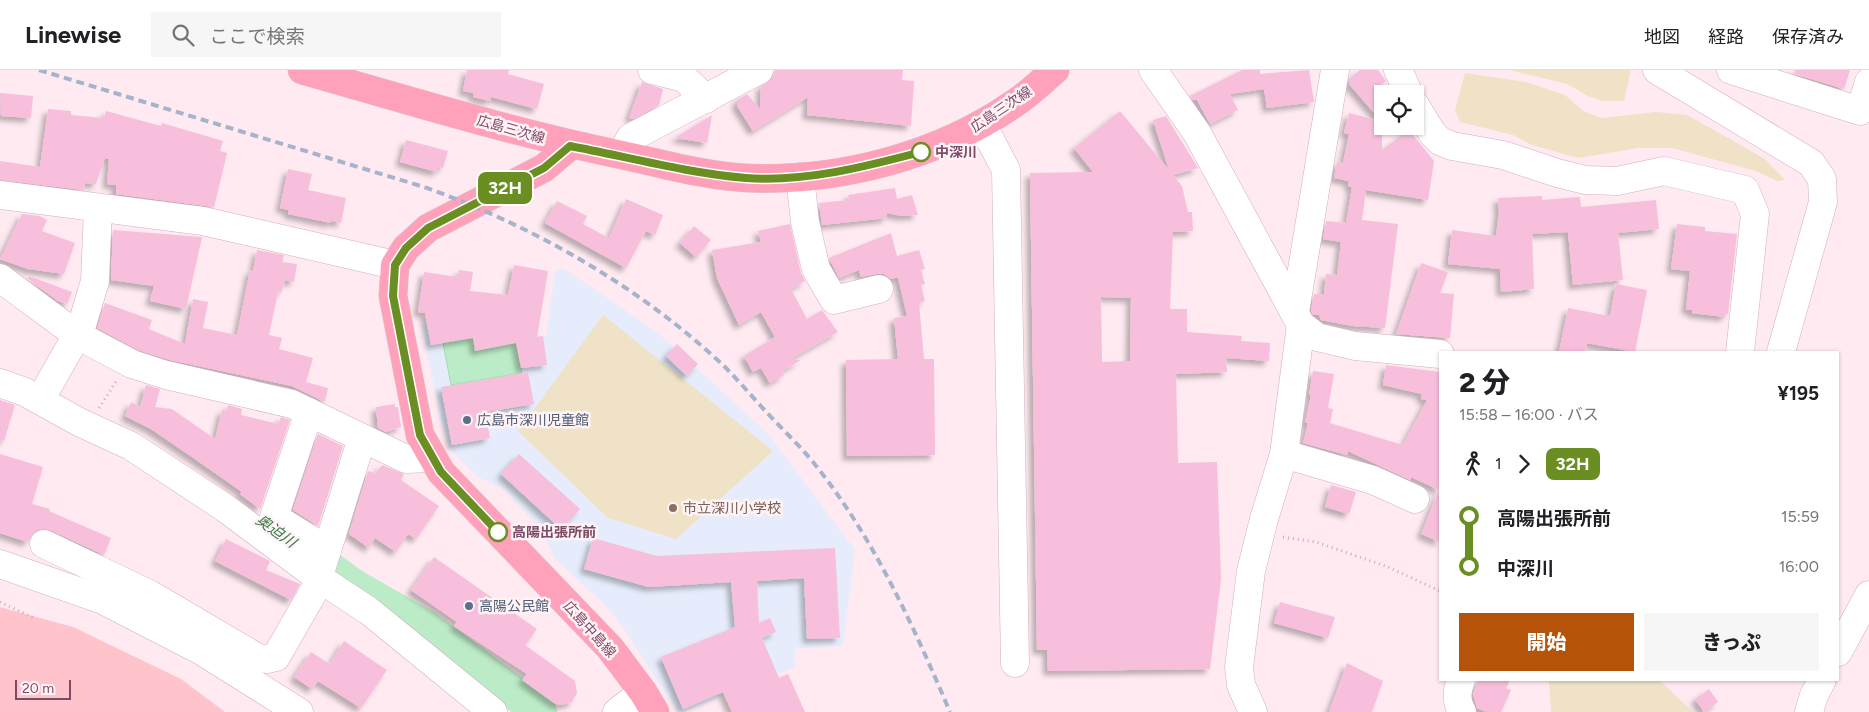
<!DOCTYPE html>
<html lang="ja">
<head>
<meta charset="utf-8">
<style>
  body { margin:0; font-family:Figtree,"Noto Sans JP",sans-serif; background:#f6f6f6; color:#202124; height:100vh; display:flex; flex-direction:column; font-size:19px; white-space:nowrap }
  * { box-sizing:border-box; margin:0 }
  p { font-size:16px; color:#757577 }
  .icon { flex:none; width:28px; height:28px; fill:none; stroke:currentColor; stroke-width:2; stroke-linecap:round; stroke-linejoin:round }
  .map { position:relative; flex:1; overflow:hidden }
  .side { position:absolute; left:1439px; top:281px; width:400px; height:330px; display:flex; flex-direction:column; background:#fff; border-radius:0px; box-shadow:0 1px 4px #0004 }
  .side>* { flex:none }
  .badge { padding:0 10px; border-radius:8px; font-size:18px; line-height:32px }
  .buttons { position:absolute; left:1374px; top:15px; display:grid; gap:10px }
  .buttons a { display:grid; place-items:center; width:50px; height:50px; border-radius:0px; background:#fff; box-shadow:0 1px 4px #0004; font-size:25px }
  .scale { position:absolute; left:15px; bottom:12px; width:56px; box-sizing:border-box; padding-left:5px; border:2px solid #7d4a66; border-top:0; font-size:14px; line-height:18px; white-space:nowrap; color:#7d4a66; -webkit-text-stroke:4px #fff3f6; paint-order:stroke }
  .map>.badge { position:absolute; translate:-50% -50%; box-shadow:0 0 0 2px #fff }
  .legs { display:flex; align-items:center; gap:8px; height:55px; padding:0 20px; font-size:16px }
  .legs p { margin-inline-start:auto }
  .headline { display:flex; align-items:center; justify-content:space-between; height:85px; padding:0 20px }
  h1 { font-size:28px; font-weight:800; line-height:38px }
  .button { display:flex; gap:10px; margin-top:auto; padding:10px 20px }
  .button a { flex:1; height:58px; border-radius:0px; background:#b45309; color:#fff; font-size:20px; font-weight:800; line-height:58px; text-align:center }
  .button a+a { background:#f6f6f6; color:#202124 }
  ul { padding:0 20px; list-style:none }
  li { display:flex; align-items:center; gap:18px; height:50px; font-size:19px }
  li i { display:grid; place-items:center; width:8px; height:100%; margin:0 6px; background:currentColor }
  li i::after { content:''; width:12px; height:12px; margin:-6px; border:4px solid; border-radius:50%; background:#fff }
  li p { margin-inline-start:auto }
  li:first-child i { background:linear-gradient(#0000 50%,currentColor 0) }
  li:last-child i { background:linear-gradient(currentColor 50%,#0000 0) }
  header { display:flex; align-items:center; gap:30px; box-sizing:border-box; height:70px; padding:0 25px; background:#fff; border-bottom:1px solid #e0e0e0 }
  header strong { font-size:24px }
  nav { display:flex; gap:28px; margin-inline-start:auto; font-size:18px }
  .search { width:350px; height:45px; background:#f6f6f6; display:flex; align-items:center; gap:12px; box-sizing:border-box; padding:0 18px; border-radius:0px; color:#757577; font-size:19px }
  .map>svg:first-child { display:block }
  .education { fill:#e6ecfb }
  .green { fill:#efe2c6 }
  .sand { fill:#ffc4cb }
  .water { fill:#bcebc7; stroke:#a1deb0 }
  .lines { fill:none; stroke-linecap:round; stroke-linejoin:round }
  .river { stroke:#bcebc7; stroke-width:34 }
  .building { fill:#f7bfdb; fill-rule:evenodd; filter:url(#shadow) }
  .minor-casing { stroke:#d3aebf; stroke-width:29 }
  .major-casing { stroke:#d8c9d1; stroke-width:29 }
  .path { stroke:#dda1c0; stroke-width:3; stroke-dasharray:1 4; stroke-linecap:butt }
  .minor { stroke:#fff; stroke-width:28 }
  .major { stroke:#ffa1bb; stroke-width:28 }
  .rail { stroke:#a5b3cb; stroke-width:4; stroke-dasharray:8 5; stroke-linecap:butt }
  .line-1-casing { stroke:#fff; stroke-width:11 }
  .line-1 { stroke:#6b8e23; stroke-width:8 }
  .stop-1-dot { fill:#fff; stroke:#6b8e23; stroke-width:2.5 }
  .service-dot { fill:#5c6f8a; stroke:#fff3f6; stroke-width:2 }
  .education-dot { fill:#8d6e63; stroke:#fff3f6; stroke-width:2 }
  .labels { text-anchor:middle; stroke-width:5; stroke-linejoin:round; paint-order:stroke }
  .street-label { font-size:14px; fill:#7d4a66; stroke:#fff3f6 }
  .stop-label { font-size:14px; font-weight:bold; fill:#7d4a66; stroke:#fff3f6; text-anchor:start }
  .service-label { font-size:14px; fill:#4e5e75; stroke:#fff3f6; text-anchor:start }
  .education-label { font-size:14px; fill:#785e54; stroke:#fff3f6; text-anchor:start }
  .water-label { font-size:15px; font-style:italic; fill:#387b4a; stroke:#fff3f6 }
</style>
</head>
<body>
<header>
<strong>Linewise</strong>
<div class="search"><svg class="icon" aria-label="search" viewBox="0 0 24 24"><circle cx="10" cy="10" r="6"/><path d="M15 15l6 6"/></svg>ここで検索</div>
<nav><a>地図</a><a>経路</a><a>保存済み</a></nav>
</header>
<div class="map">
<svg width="1869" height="642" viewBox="0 0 1869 642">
  <defs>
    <filter id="shadow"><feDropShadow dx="-4.5" dy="4.5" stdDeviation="2.5" flood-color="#0004"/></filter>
  </defs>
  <rect width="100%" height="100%" fill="#feeaf0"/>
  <path class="education" d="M563,198l97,66 109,101 86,115 -12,95 -49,4 1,18 -111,45h-6l-54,-83 -19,-24 -50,-46 -15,-31 -36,-39 -26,-12 -28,-28 -9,-29 -20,-96 125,12 9,-65z"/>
  <g class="green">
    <path d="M1509,0h122l-7,31h-21l-15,-5 -21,-12z"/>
    <path d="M1465,3l61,9 39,13 18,16 18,7 55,-6 31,3 78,44 20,21 -8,1 -21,-10 -84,-23h-34l-60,10 -46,-13 -19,-10 -53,-13 -5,-12z"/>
    <path d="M603,245l170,136 -97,88 -68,-21 -90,-87z"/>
    <path d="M1549,610h110l34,32h-142z"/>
  </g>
  <path class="sand" d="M0,537l73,20 108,52 44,33h-225z"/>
  <path class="water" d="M473,268l2,13 41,-8 6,30 -71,12 -8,-42z"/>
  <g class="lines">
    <path class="river" d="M329,498l25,18 70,40 116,86"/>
  </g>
  <g class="building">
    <path d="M467,0h42l-1,4 36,10 -7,25 -46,-12 -1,4 -17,-4 1,-4 -11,-2z"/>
    <path d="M775,0h128l-1,10 12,1 -3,45 -104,-11 1,-18 -55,34 -16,-25v-6l10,-6 13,15 1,-23 11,-7z"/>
    <path d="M1242,0h18v4l49,-4 5,32 -47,6 -3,-19 -34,5 8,16 -28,14 -13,-24h-4l-3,-4z"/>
    <path d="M1360,0h18l8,11 -7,6 3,4v59l27,-20 25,31 -6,39 -62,-10 -4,30 36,4 -13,104 -32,-2 -32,-6 -2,-5h-6l-2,-4 3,-17 10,1 2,-21 11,1 4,-33 -18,-3 3,-18 20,2 6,-36 -4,-1 1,-5 -15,-3 3,-16 6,1 6,-29 -5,-1 5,-20 32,8 -32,-37v-5z"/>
    <path d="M1795,0h55l-6,19 -49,-15z"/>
    <path d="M642,12l21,7 -4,16 -26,14 -4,-1z"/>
    <path d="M0,23l33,3 -2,22 -30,-2z"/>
    <path d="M48,39l23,2v4l33,3 2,-7 55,15 1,-3 61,18 -3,10 7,2 -13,54 -98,-13v-9l-9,-1 2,-25 -4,-1 -9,26 -11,-1 -1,7 -84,-10v-19l40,6z"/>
    <path d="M1120,41l49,59 -16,-50 13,-4 32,52 -25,7 9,11 6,26h4l1,19 -20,1 -3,77h17v23l55,4 -1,5 29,2 -1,18 -43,-3 1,14 -51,2 2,89 39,-1 4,117 -11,90 -162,2 -1,-21h-10l-7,-477 63,-1 -19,-24zM1101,227l30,1 -1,63 -28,1z"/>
    <path d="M712,45l-5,28 -32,-5z"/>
    <path d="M406,70l42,11 -5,17 -5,-1 -1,5 -37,-10z"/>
    <path d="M288,99l24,5 -4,16 38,8 -5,25 -10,-2v2l-43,-9 1,-4 -9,-2z"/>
    <path d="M895,118l2,11 15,-4 6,20 -16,1 -16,-3 1,5 -65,7 -3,-22 30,-3 -1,-5z"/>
    <path d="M1542,126v4l38,-3 1,10 75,-7 3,29 -41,4 5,47 -50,5 -5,-53 -36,2 2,55 -33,3 -1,-23 -52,-5 4,-34 44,6 3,-25 -1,-13z"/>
    <path d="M626,129l37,16 -8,20 -9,-4 -20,37 -81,-45 12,-22 30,15 -4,8 26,14z"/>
    <path d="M22,144l18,2 7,4 -5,11 33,12 -11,31 -36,-5 -28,-10z"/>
    <path d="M790,154l11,49 4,8 -14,8 16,30 15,-9 16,22 -49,28h12l-19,11 2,4 -14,8 -9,-15 -8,4 -9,-16 31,-19 -14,-25 -22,13 -22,-47 -5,-28 49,-8 -3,-11z"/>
    <path d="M1677,154l28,3v4l32,3 -9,80h-3v3l-33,-4v-3h-6l4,-39 -19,-2z"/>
    <path d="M694,156l17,14 -15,17 -16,-14z"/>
    <path d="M113,160l89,7 -16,72 -36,-8 4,-15 -43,-6z"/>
    <path d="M891,163l6,23 22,-6 6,19 -4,1 4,14 -4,1 4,16 -6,2 5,56h10l1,96 -88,1 -1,-96 52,-1 -4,-41 13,-2 -9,-39 -7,2 -7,-5h-8l-15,3 -2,-7 -20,8 -10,-20z"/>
    <path d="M257,180l27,5 -2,7 15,2 -3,18 -9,-2 -4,13 -3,-1 -9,43 13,3 -3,11 34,9 -7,24 22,6 -3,14 -33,-16 -122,-26 -32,-10 -41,-22 8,-25 47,17 -3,9 36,15 8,-45 15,3 -5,26 34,7 13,-65 3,1z"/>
    <path d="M1421,193l27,9 -8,21 14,1 -4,44 -54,-4z"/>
    <path d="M514,195l34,6 -11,66 6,-1 4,29 -26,3 -5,-25 -41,8 -2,-13 -42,7 -6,-32 -7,-1 6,-40 34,5 1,-7 14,2 -3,19 38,4z"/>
    <path d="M29,206l43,16 -5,12 -9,-3 -30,-22z"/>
    <path d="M1616,214l31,6 -12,62 -48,-9 -2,9h-26l9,-44 42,8z"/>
    <path d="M677,274l21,20 -11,12 -21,-20z"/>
    <path d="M1386,295l54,7v170l-19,-8 18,-44 -28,-13 -1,3 -62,-29 -1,4 -44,-12 5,-20h-3l6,-28h-2l4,-24 21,3 -6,34 5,1 -3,14 73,22 24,-45 -6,-1 1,-5 -39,-9z"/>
    <path d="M528,302l6,32 -49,8 5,26 -38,7 -11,-58z"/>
    <path d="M146,315l14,4 -5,18 17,2 43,30 7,-29 5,1 1,-6 14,4 -1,6 37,9 3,-7 9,3 -30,89 -20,-15 2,-2 -47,-33 -44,-30 -26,-13 6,-14 9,5z"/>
    <path d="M0,330l15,5 -11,36 -4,-1z"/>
    <path d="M395,334v3h3l3,20 -15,5 -8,-4 -2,-21z"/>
    <path d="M318,364l25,12 -25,80 -25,-16z"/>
    <path d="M0,384l43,13 -11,37 18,5 -1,2 62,27 -7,17 -54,-25 -8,-1 -6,2 -9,11 -27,-9z"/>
    <path d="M519,384l61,55 -18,21 -61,-56z"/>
    <path d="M382,395l22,9 -3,6 38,26 -23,33 -8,-5 -12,18 -21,-14 -6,10 -20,-14 19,-63 8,2z"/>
    <path d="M1331,415l25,7 -7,22 -24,-7z"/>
    <path d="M593,468l64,18 178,-8 5,90 -33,1 -3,-61 -47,3 2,42 11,-5 6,14 -14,6 17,40 9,-4 17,38h-73l-9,-20 -40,17 -22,-52 74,-30 -4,-45 -82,5 -65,-18z"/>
    <path d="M226,469l44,22 -4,9 34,14 -9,16 -76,-39z"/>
    <path d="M434,487l103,72 -12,16 50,36 2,12 -6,10 -12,2 -5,-2 -32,-23 5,-6 -73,-48 3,-4 -46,-32z"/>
    <path d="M1280,532l55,15 -7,21 -54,-15z"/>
    <path d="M344,571l43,29 -26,38 -43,-27 -6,8 -18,-12 17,-25 19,12z"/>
    <path d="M1347,593l36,18 -11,31h-43z"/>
    <path d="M1478,610h32l-4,8 5,2 -10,22h-15l-9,-4 -4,-14z"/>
    <path d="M1709,619l9,13 -14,10 -9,-13z"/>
  </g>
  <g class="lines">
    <defs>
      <g id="minor">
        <path d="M652,0l32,8 22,21"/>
        <path d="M1153,0l44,63 104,192 16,12 38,9 85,8"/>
        <path d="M1398,0l11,24"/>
        <path d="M1657,0l154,93 11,16 1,23 -42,150"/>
        <path d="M1731,0l129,41 9,-29"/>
        <path d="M1415,35l17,28 8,8 12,5 51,9 54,18 28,7 32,1 47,-10 81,19 10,24 -15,138"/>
        <path d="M982,54l24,46 9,493"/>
        <path d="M622,85l8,-17 129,-68"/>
        <path d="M800,107l5,45 11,47 18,31 45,-11"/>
        <path d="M0,125l203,26 192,44"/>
        <path d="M0,208l77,57 55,29 34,11 126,29 114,55 26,-1"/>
        <path d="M1295,242l40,-242"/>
        <path d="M0,313l25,9 54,30 52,24 94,62 94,70 50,33 124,101"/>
        <path d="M40,330l41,-72 14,-47 3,-73"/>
        <path d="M309,342l-35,105 53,33"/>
        <path d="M1284,384l89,26 42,19"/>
        <path d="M44,474l107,51 107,63 10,1 8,-2 39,-68 47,-151"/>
        <path d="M0,494l103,36 97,50 99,62"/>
        <path d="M1838,582l31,-57"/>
        <path d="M1461,610c-5,12 -5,21 1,32"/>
        <path d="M617,642l26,-20"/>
        <path d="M1253,642l-12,-27 -2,-18 12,-96 13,-52 20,-65 17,-129"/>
        <path d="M1809,642l5,-17 8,-15"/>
      </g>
      <g id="major">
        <path d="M302,0c106,30 212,63 320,85 41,9 83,21 125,23 92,4 192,-22 268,-75 14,-9 27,-22 40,-33"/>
        <path d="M570,76l-26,22 -116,60 -22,20 -11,17 -2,31 27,139 21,37 169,176 33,44 12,20"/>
      </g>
    </defs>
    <use href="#minor" class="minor-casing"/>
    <use href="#major" class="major-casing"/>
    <g class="path">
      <path d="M99,338l18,-28"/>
      <path d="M1283,467l33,5 72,25 52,24"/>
      <path d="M0,532l36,17"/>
    </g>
    <use href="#minor" class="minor"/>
    <use href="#major" class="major"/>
    <path class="rail" d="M39,0l385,117c109,39 215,99 300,179 16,16 31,34 47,51 14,15 29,29 42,45 60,74 100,163 137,250"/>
  </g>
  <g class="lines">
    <defs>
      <path id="line-1" d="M498,462l-57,-60 -21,-37 -27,-139 2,-31 11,-17 22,-20 116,-60 26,-22c58,11 117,27 176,32 60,4 118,-11 175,-26"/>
    </defs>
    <use href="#line-1" class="line-1-casing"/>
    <use href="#line-1" class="line-1"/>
  </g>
  <g class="stop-1-dot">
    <circle cx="921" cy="82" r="9"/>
    <circle cx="498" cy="462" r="9"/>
  </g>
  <g class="service-dot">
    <circle cx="467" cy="350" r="5"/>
    <circle cx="469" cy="536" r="5"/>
  </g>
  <circle class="education-dot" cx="673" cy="438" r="5"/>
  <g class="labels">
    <g class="street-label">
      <text transform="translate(1001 39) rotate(-34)" y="5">広島三次線</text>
      <text transform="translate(511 59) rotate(16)" y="5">広島三次線</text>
      <text transform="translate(590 559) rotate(48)" y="5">広島中島線</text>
    </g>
    <g class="stop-label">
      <text x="935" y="87">中深川</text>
      <text x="512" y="467">高陽出張所前</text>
    </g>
    <g class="service-label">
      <text x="477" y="355">広島市深川児童館</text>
      <text x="479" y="541">高陽公民館</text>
    </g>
    <g class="education-label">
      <text x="683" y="443">市立深川小学校</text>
    </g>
    <g class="water-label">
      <text transform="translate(276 461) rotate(35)" y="5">奥迫川</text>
    </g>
  </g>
</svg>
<div class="buttons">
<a><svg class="icon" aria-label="locate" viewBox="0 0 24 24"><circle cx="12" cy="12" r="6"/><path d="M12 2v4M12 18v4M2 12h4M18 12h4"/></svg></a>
</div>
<div class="scale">20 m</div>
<b class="badge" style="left:505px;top:118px;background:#6b8e23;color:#fff">32H</b>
<section class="side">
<div class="headline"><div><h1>2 分</h1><p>15:58 – 16:00 · バス</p></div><b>¥195</b></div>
<div class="legs"><svg class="icon" aria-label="walk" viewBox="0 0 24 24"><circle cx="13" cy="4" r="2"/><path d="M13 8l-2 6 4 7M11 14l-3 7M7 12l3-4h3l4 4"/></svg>1<svg class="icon" aria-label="forward" viewBox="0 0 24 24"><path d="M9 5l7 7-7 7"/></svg><b class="badge" style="background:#6b8e23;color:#fff">32H</b></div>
<ul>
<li><i style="color:#6b8e23"></i><b>高陽出張所前</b><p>15:59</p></li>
<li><i style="color:#6b8e23"></i><b>中深川</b><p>16:00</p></li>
</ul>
<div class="button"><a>開始</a><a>きっぷ</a></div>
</section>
</div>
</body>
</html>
